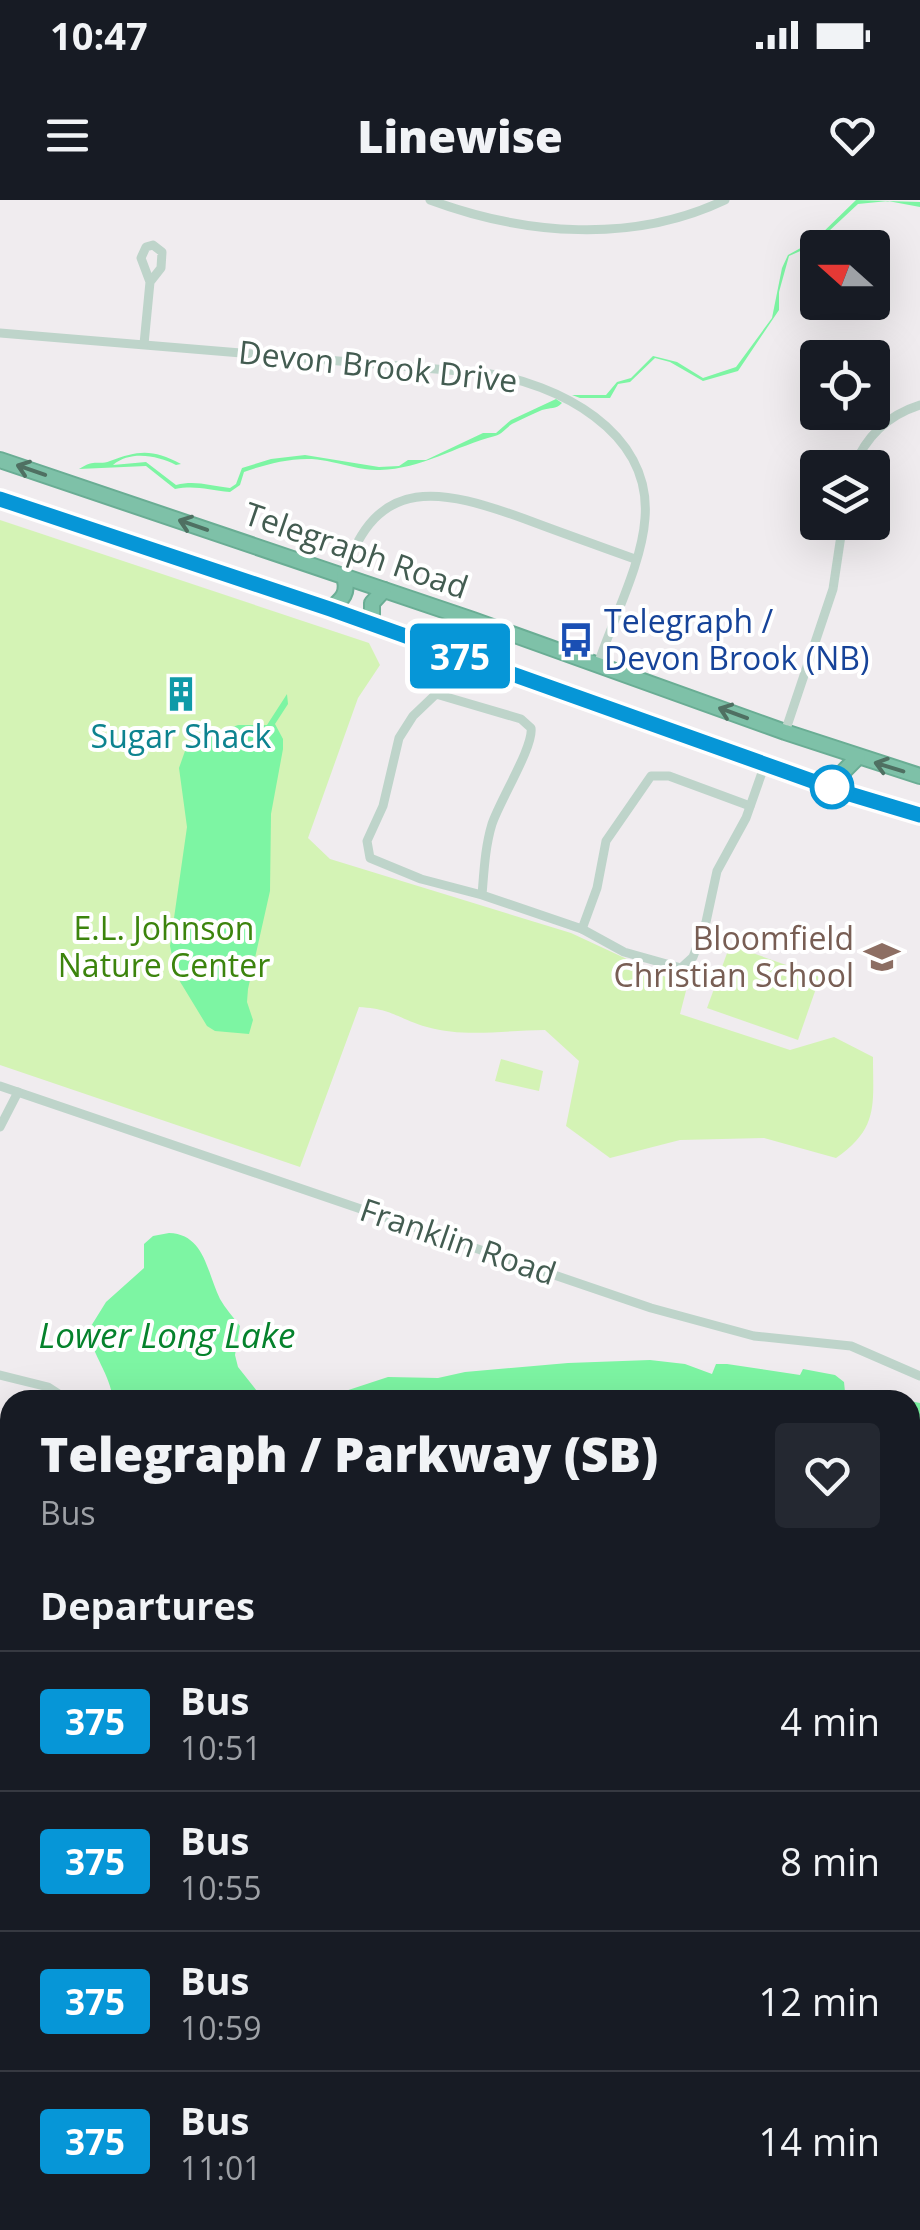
<!DOCTYPE html>
<html lang="en">
<head>
<meta charset="utf-8">
<style>
  body { margin:0; font-family:"Open Sans",sans-serif; background:#242831; color:#f1f3f6; height:100vh; display:flex; flex-direction:column; font-size:38px; white-space:nowrap }
  * { box-sizing:border-box; margin:0 }
  p { font-size:32px; color:#9ea1a6 }
  .icon { flex:none; width:55px; height:55px; fill:none; stroke:currentColor; stroke-width:2; stroke-linecap:round; stroke-linejoin:round }
  .map { position:relative; flex:1; overflow:hidden }
  .details { position:absolute; left:0px; top:1190px; width:920px; height:840px; display:flex; flex-direction:column; background:#171b24; border-radius:30px 30px 0 0; box-shadow:0 10px 40px #0002 }
  .details>* { flex:none }
  .badge { padding:0 20px; border-radius:8px; font-size:35px; line-height:65px }
  .needle { width:65px; rotate:291deg }
  .tools { position:absolute; left:800px; top:30px; display:grid; gap:20px }
  .tools a { display:grid; place-items:center; width:90px; height:90px; border-radius:10px; background:#171b24; box-shadow:0 10px 40px #0002; font-size:50px }
  .map>.badge { position:absolute; translate:-50% -50%; box-shadow:0 0 0 5px #fff }
  h2 { padding:0 40px; font-size:38px; line-height:90px }
  .round { display:grid; place-items:center; flex:none; width:105px; height:105px; border-radius:10px; background:#242831 }
  .overview { display:flex; align-items:center; justify-content:space-between; height:170px; padding:0 40px }
  h1 { font-size:48px; font-weight:800; line-height:75px }
  ul { padding:0; list-style:none }
  li { display:flex; align-items:center; gap:30px; height:140px; padding:0 40px; border-top:2px solid #363941 }
  li div { flex:1 }
  li b { display:block; font-size:38px }
  li em { font-style:normal }
  li .badge { min-width:110px; font-weight:700; text-align:center }
  .status { display:flex; justify-content:space-between; align-items:center; height:70px; padding:0 50px; background:#171b24; direction:ltr }
  .status svg { height:28px; fill:currentColor }
  header { display:flex; justify-content:space-between; align-items:center; height:130px; padding:0 40px; background:#171b24; font-size:45px; font-weight:800 }
  .map>svg:first-child { display:block }
  .green { fill:#d4f3b5 }
  .water { fill:#7df5a3 }
  .lines { fill:none; stroke-linecap:round; stroke-linejoin:round }
  .highway-casing { stroke:#6aad94; stroke-width:18 }
  .minor { stroke:#bed4ca; stroke-width:9 }
  .highway { stroke:#7ec1a8; stroke-width:14 }
  .oneway { stroke:#4f7062 }
  .line-casing { stroke:#fff; stroke-width:22 }
  .line { stroke:#0696d7; stroke-width:15 }
  .stop-dot { fill:#fff; stroke:#0696d7; stroke-width:5 }
  .labels { text-anchor:middle; stroke-width:8; stroke-linejoin:round; paint-order:stroke }
  .street-label { font-size:32px; fill:#435c51; stroke:#fff }
  .transit-label { font-size:32px; fill:#164399; stroke:#fff; text-anchor:start }
  .culture-label { font-size:32px; fill:#0d838f; stroke:#fff }
  .park-label { font-size:32px; fill:#3c840d; stroke:#fff }
  .education-label { font-size:32px; fill:#785e54; stroke:#fff; text-anchor:end }
  .water-label { font-size:35px; font-style:italic; fill:#05822c; stroke:#fff }
</style>
</head>
<body>
<div class="status"><b>10:47</b><svg viewBox="0 0 49 12"><path d="M0 12V9h3v3zM5 12V6h3v6zM10 12V3h3v9zM15 12V0h3v12zM26 1h20v11H26zM47 4h2v5h-2z"/></svg></div>
<header><svg class="icon" aria-label="menu" viewBox="0 0 24 24"><path d="M4 6h16M4 12h16M4 18h16"/></svg>Linewise<svg class="icon" aria-label="heart" viewBox="0 0 24 24"><path d="M12 20l-8-8c-3-5 5-10 8-4 3-6 11-1 8 4z"/></svg></header>
<div class="map">
<svg width="920" height="2030" viewBox="0 0 920 2030">
  <rect width="100%" height="100%" fill="#f0ecef"/>
  <g class="green">
    <path d="M0,320l369,123 11,22 -22,33 -50,140 22,21 241,74 116,54 -7,27 110,36 44,-13 39,20c0,48 6,71 -37,101l-72,-20 -84,2 -70,18 -44,-32 13,-65 -34,-31c-39,0 -80,8 -118,-3 -29,-8 -33,-18 -68,-20l-59,160 -300,-102z"/>
    <path d="M730,745l90,32 -22,63 -91,-32z"/>
    <path d="M501,859l42,12 -4,20 -44,-10z"/>
  </g>
  <g class="water">
    <path d="M856,0l64,2v5l-32,-6 -30,3 -44,41 -25,11 -10,36v18l-41,61 -35,10 -33,-19 -15,-4 -25,24 -12,2 -8,14h-30l-8,-3h34l11,-13 14,-4 22,-22 24,6 26,16 33,-11 36,-49 10,-50 6,-13 27,-15z"/>
    <path d="M556,199l6,4c-7,7 -11,4 -20,7 -10,4 -19,9 -28,13 -7,3 -11,11 -19,13 -39,10 -74,33 -115,34 -15,1 -38,-6 -53,-9 -27,-6 -58,2 -83,11l-4,13 -10,7c-21,-2 -35,-7 -55,-3l-29,-23 -67,3c17,-11 19,-3 31,-8 29,-11 43,-12 71,3l-5,1c-18,-9 -45,-15 -63,0l33,-3 30,23c20,-5 34,1 54,3l6,-4 6,-16 29,-9 34,-4 74,12 20,-1 9,-6h18l57,-27h13l15,-13z"/>
    <path d="M287,494l1,10 -13,20 8,15v10l-12,65 -1,77 -22,98 -1,13 6,18 -4,14 -34,-3 -8,-5 -31,-51 -6,-29 17,-119 -8,-59 6,-17 9,-9 44,-17h29z"/>
    <path d="M169,1033c36,1 38,40 51,66 5,9 13,18 20,27l-5,29 3,12 26,33h-151c-3,-26 -20,-44 -25,-69l18,-29 38,-34v-24l9,-8z"/>
    <path d="M650,1160l35,4 27,10 4,-10h11l73,11 3,-6 32,6 9,7 1,10 27,8h-554l70,-23 50,1 27,-6 103,-9z"/>
    <path d="M910,1201l10,2v605l-10,-6z"/>
    <path d="M10,1434v586h97l-21,10h-86v-595z"/>
    <path d="M689,2020h177l8,10h-190z"/>
  </g>
  <g class="lines">
    <defs>
      <g id="highway">
        <path d="M0,260l473,160 312,112 135,44"/>
        <path d="M0,299l330,110 513,182 77,24"/>
        <path d="M330,409c13,-10 19,-16 14,-33"/>
        <path d="M372,424v-21l12,-13"/>
        <path d="M843,591v-19l15,-15"/>
      </g>
    </defs>
    <use href="#highway" class="highway-casing"/>
    <g class="minor">
      <path d="M430,0c94,35 203,44 295,0"/>
      <path d="M0,133l484,40c73,10 168,58 161,145 -3,46 -32,101 -47,146"/>
      <path d="M144,144l6,-62 11,-14 1,-16 -9,-7 -7,2 -5,11 9,24"/>
      <path d="M853,268c13,-32 35,-53 67,-63"/>
      <path d="M344,376c32,-105 100,-86 181,-57 37,14 74,27 110,40"/>
      <path d="M785,532l48,-143 10,-67"/>
      <path d="M482,695c2,-24 3,-48 10,-71 8,-24 42,-78 39,-96l-10,-9 -85,-25 -23,22 -14,22 -16,68 -16,35 3,17 51,21 61,16 100,34 42,23 57,16 12,-11 13,-35 11,-51 29,-53 19,-54"/>
      <path d="M582,729l15,-41 9,-47 45,-65h18l81,30"/>
      <path d="M0,886l651,222 103,28 97,10 69,30"/>
      <path d="M0,927l18,-35"/>
      <path d="M0,1175l48,12 20,13"/>
      <path d="M910,1894l10,-2"/>
      <path d="M402,2020l29,10"/>
      <path d="M283,2030l73,-10"/>
      <path d="M538,2030l7,-10"/>
    </g>
    <use href="#highway" class="highway"/>
  </g>
  <defs><path id="oneway-shaft" d="M-6 0H5M1.5-3L5.5 0L1.5 3" fill="none" stroke-width="1.6" stroke-linecap="round" stroke-linejoin="round" transform="scale(2.5)"/></defs>
  <g class="oneway">
    <use href="#oneway-shaft" transform="translate(31 270) rotate(-161)"/>
    <use href="#oneway-shaft" transform="translate(193 325) rotate(-161)"/>
    <use href="#oneway-shaft" transform="translate(733 513) rotate(-160)"/>
    <use href="#oneway-shaft" transform="translate(889 567) rotate(-163)"/>
  </g>
  <g class="lines">
    <defs>
      <path id="line" d="M0,299l330,110 513,183 77,23"/>
    </defs>
    <use href="#line" class="line-casing"/>
    <use href="#line" class="line"/>
  </g>
  <defs>
    <symbol id="bus-bare" viewBox="-9 -9 18 18"><path d="M-5-6H5V4H4V6H2V4H-2V6H-4V4H-5ZM-3.5-4V0h7V-4ZM-3.5 1.2v1.5H-2V1.2ZM2 1.2v1.5H3.5V1.2Z" fill="#1a4fb4" stroke="#fff" stroke-width="2.5" paint-order="stroke"/></symbol>
    <symbol id="building-bare" viewBox="-9 -9 18 18"><path d="M-4-6H4V6H1V3H-1V6H-4ZM-2.5-4.3h1.7v1.8h-1.7ZM.8-4.3h1.7v1.8H.8ZM-2.5-1h1.7V.8h-1.7ZM.8-1h1.7V.8H.8Z" fill="#0f9aa8" stroke="#fff" stroke-width="2.5" paint-order="stroke"/></symbol>
    <symbol id="school-bare" viewBox="-9 -9 18 18"><path d="M0-5L7-2L0 1L-7-2ZM-4 1L0 2.5L4 1V4Q0 6-4 4Z" fill="#8d6e63" stroke="#fff" stroke-width="2.5" paint-order="stroke"/></symbol>
  </defs>
  <g fill-rule="evenodd">
    <use href="#bus-bare" x="551" y="415" width="50" height="50"/>
    <use href="#building-bare" x="156" y="469" width="50" height="50"/>
    <use href="#school-bare" x="857" y="732" width="50" height="50"/>
  </g>
  <circle class="stop-dot" cx="832" cy="587" r="20"/>
  <g class="labels">
    <g class="street-label">
      <text transform="translate(378 167) rotate(6)" y="11">Devon Brook Drive</text>
      <text transform="translate(356 351) rotate(19)" y="11">Telegraph Road</text>
      <text transform="translate(458 1042) rotate(19)" y="11">Franklin Road</text>
    </g>
    <g class="transit-label">
      <text x="604" y="433">Telegraph /<tspan x="604" dy="37">Devon Brook (NB)</tspan></text>
    </g>
    <g class="culture-label">
      <text x="181" y="548">Sugar Shack</text>
    </g>
    <g class="park-label">
      <text x="164" y="740">E.L. Johnson<tspan x="164" dy="37">Nature Center</tspan></text>
    </g>
    <g class="education-label">
      <text x="854" y="750">Bloomfield<tspan x="854" dy="37">Christian School</tspan></text>
    </g>
    <g class="water-label">
      <text x="167" y="1148">Lower Long Lake</text>
    </g>
  </g>
</svg>
<div class="tools">
<a><svg class="needle" viewBox="-14 -14 28 28"><path d="M0-13l5 13h-10z" fill="#e53935"/><path d="M0 13l5-13h-10z" fill="#9ea1a6"/></svg></a>
<a><svg class="icon" aria-label="locate" viewBox="0 0 24 24"><circle cx="12" cy="12" r="6"/><path d="M12 2v4M12 18v4M2 12h4M18 12h4"/></svg></a>
<a><svg class="icon" aria-label="layers" viewBox="0 0 24 24"><path d="M12 4l9 5-9 5-9-5zM3 14l9 5 9-5"/></svg></a>
</div>
<b class="badge" style="left:460px;top:456px;background:#0696d7;color:#fff">375</b>
<section class="details">
<div class="overview"><div><h1>Telegraph / Parkway (SB)</h1><p>Bus</p></div><a class="round"><svg class="icon" aria-label="heart" viewBox="0 0 24 24"><path d="M12 20l-8-8c-3-5 5-10 8-4 3-6 11-1 8 4z"/></svg></a></div>
<h2>Departures</h2>
<ul>
<li><span class="badge" style="background:#0696d7;color:#fff">375</span><div><b>Bus</b><p>10:51</p></div><em>4 min</em></li>
<li><span class="badge" style="background:#0696d7;color:#fff">375</span><div><b>Bus</b><p>10:55</p></div><em>8 min</em></li>
<li><span class="badge" style="background:#0696d7;color:#fff">375</span><div><b>Bus</b><p>10:59</p></div><em>12 min</em></li>
<li><span class="badge" style="background:#0696d7;color:#fff">375</span><div><b>Bus</b><p>11:01</p></div><em>14 min</em></li>
</ul>
</section>
</div>
</body>
</html>
